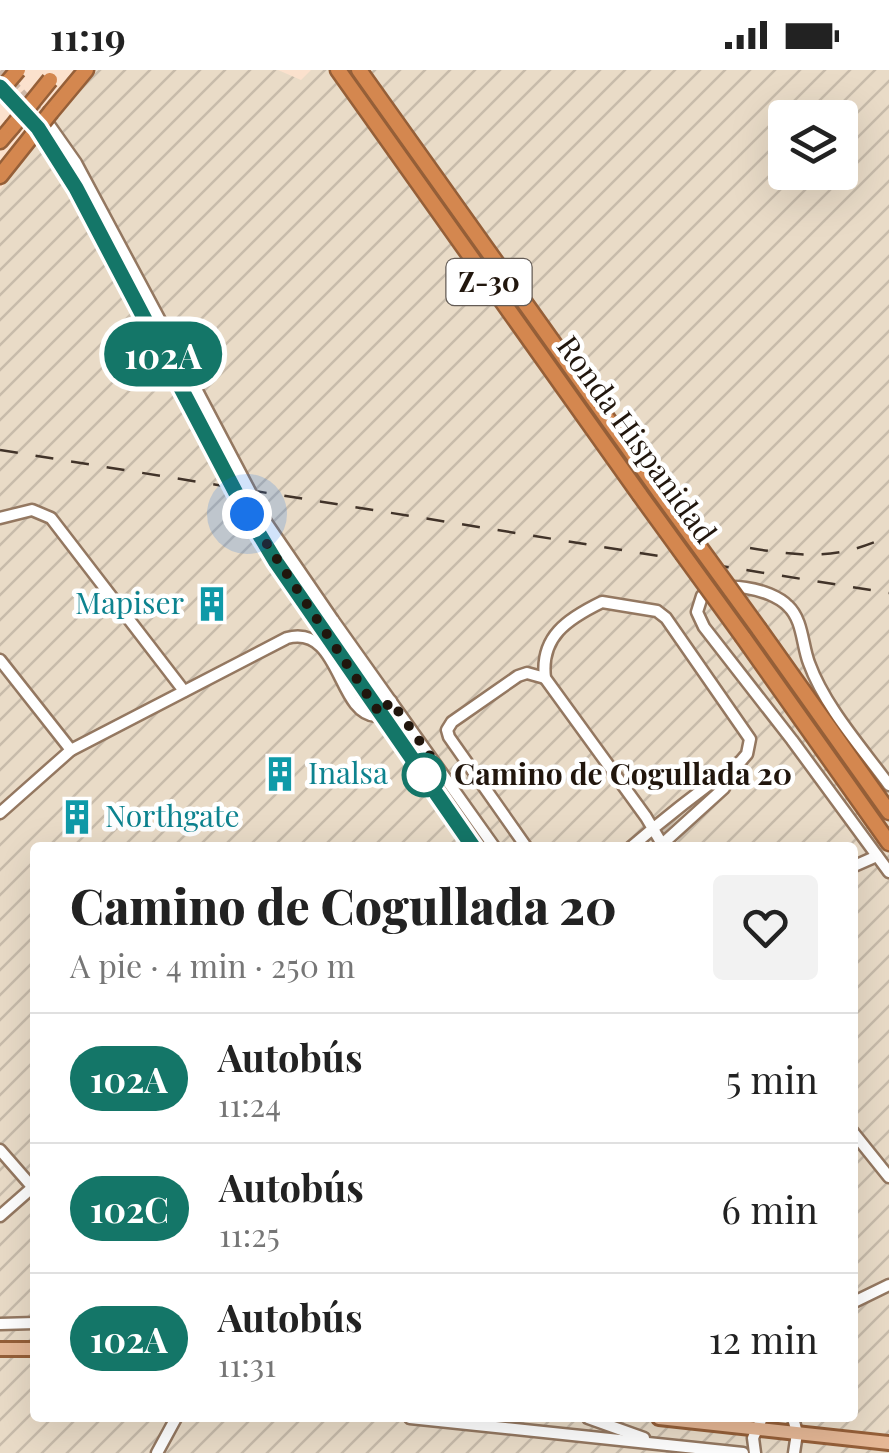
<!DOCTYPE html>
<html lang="es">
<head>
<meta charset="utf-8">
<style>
  body { margin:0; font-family:"Playfair Display",serif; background:#f2f2f2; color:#222; height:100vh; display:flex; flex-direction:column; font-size:38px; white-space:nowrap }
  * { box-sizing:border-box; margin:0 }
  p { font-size:32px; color:#767676 }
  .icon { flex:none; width:55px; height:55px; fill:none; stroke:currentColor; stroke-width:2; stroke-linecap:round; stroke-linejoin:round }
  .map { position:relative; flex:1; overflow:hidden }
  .drawer { position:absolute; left:30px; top:772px; width:828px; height:580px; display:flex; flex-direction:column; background:#fff; border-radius:10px; box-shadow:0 10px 40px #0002 }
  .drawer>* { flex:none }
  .badge { padding:0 20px; border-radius:32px; font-size:35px; line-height:65px }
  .fabs { position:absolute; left:768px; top:30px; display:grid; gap:20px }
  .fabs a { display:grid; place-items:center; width:90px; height:90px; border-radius:10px; background:#fff; box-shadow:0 10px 40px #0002; font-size:50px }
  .you { position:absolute; width:50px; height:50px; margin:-25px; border:8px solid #fff; border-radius:50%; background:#1a73e8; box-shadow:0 0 0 15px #1a73e833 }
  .map>.badge { position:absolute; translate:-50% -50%; box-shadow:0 0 0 5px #fff }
  .round { display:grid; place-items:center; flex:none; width:105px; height:105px; border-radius:10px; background:#f2f2f2 }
  .overview { display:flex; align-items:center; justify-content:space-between; height:170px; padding:0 40px }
  h1 { font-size:48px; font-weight:800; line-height:75px }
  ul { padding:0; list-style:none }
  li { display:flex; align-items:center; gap:30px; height:130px; padding:0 40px; border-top:2px solid #e0e0e0 }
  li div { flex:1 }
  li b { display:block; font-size:38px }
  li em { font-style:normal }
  li .badge { min-width:110px; font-weight:700; text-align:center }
  .status { display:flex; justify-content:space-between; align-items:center; height:70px; padding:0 50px; background:#fff; direction:ltr }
  .status svg { height:28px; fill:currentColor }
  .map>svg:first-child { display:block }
  .industrial { fill:url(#industrial-furrows); fill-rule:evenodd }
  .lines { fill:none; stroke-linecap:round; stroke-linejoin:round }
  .minor-tunnel { stroke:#cfb8a7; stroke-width:10; stroke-dasharray:10 5; stroke-linecap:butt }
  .minor-casing { stroke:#947861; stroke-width:15 }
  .major-casing { stroke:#955f38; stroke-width:18 }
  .highway-casing { stroke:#955f38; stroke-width:19 }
  .minor { stroke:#fff; stroke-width:10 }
  .major { stroke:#e5b795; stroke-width:12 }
  .highway { stroke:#d4874f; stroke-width:14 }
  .rail { stroke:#413329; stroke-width:2.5; stroke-dasharray:18 18; stroke-linecap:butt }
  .minor-bridge-casing { stroke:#947861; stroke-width:15; stroke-linecap:butt }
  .highway-bridge-casing { stroke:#955f38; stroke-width:19; stroke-linecap:butt }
  .minor-bridge { stroke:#fff; stroke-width:10 }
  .highway-bridge { stroke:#d4874f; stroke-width:14 }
  .line-casing { stroke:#fff; stroke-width:22 }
  .line { stroke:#147668; stroke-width:15 }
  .walk { stroke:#21160d; stroke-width:10; stroke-dasharray:0 18 }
  .stop-dot { fill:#fff; stroke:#147668; stroke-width:5 }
  .labels { text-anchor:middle; stroke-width:9; stroke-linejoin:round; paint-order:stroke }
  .shield { fill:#fff; stroke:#645c56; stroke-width:2.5 }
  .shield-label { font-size:28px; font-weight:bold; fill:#21160d }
  .street-label { font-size:30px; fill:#21160d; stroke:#fff }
  .culture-label { font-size:30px; fill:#0d838f; stroke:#fff; text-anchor:start }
  .stop-label { font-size:30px; font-weight:bold; fill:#21160d; stroke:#fff; text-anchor:start }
</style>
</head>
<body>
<div class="status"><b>11:19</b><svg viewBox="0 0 49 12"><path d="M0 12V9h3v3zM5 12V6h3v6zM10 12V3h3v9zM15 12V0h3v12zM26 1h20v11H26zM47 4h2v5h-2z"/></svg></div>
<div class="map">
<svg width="889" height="1383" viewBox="0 0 889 1383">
  <defs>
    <pattern id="industrial-furrows" width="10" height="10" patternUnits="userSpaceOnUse" patternTransform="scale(2.5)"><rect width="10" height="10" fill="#e9dbc7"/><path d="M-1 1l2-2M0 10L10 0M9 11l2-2" fill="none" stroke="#c8bbaa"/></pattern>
  </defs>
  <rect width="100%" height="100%" fill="#fbe1cd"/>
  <path class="industrial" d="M94,0h184l23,10 10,-10h578v1383h-889v-1263zM785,48h55v54h-55zM35,778h817v570h-817z"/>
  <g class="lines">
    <g class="minor-tunnel">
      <path d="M0,1l45,48"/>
      <path d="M0,16l38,42"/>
    </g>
    <defs>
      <g id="minor">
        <path d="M45,49l31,44 87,163"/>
        <path d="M38,58l39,60 74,143"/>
        <path d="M0,448l32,-8 19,8 133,173"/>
        <path d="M333,550l162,228"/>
        <path d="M322,560l152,218"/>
        <path d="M0,590l71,90"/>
        <path d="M889,715c-27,-37 -64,-78 -80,-122 -7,-18 -6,-43 -21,-57 -18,-18 -66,-27 -86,-10l-5,16 7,15 88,113 97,132"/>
        <path d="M0,743l71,-63 216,-112c54,-14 50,76 89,78l15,-15"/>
        <path d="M659,777l65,-59"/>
        <path d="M527,778l-78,-111 -2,-7 5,-8 66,-46 9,-3 18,5"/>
        <path d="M630,778c36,-31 72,-59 111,-87l6,-7 3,-15 -84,-121 -9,-7 -55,-9c-35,17 -62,35 -57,76l101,139 16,27"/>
        <path d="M852,797l25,-11"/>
        <path d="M852,1061l37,46"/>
        <path d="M0,1080l35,40"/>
        <path d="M0,1146l33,-29"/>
        <path d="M852,1233l37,-18"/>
        <path d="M0,1254l35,-1"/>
        <path d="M410,1348l333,35"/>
        <path d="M588,1348l56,20"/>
        <path d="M793,1348l4,15 -3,20"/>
        <path d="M157,1383l19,-35"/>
        <path d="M755,1383l-2,-15 9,-20"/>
      </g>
      <g id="major">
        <path d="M0,1279h35"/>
        <path d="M659,1348l230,25"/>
      </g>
      <g id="highway">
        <path d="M338,0l302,425"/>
        <path d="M359,0l302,424"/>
        <path d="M51,42l35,-42"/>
        <path d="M0,71l12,-14"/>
        <path d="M0,106l31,-39"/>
        <path d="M759,559l130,183"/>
        <path d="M743,567l146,206"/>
      </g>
    </defs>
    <use href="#minor" class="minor-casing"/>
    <use href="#major" class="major-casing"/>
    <use href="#highway" class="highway-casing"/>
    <use href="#minor" class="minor"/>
    <use href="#major" class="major"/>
    <use href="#highway" class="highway"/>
    <g class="rail">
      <path d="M0,380l889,143"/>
      <path d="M750,478c55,9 87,12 139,-12"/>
    </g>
    <defs>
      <g id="minor-bridge">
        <path d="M163,256l103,196 67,98"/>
        <path d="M151,261l96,183 75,116"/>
      </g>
      <g id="highway-bridge">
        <path d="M0,21l18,-21"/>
        <path d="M12,57l38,-47"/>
        <path d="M31,67l20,-25"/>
        <path d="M661,424l98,135"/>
        <path d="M640,425l103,142"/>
      </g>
    </defs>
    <use href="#minor-bridge" class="minor-bridge-casing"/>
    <use href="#highway-bridge" class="highway-bridge-casing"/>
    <use href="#minor-bridge" class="minor-bridge"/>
    <use href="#highway-bridge" class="highway-bridge"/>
  </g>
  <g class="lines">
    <defs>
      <path id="line" d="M0,17l38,41 38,60 171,326 29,48 198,286"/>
    </defs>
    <use href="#line" class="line-casing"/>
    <use href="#line" class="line"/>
    <path class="walk" d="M247,444l133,200 11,-13 47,66 -14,8"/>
  </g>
  <defs>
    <symbol id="building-bare" viewBox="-9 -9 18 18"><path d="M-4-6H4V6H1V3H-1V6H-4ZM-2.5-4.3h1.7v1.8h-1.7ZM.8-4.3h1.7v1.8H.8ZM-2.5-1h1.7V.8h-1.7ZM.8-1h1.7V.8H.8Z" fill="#0f9aa8" stroke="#fff" stroke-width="2.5" paint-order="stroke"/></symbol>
  </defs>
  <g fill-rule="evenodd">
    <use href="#building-bare" x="187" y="509" width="50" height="50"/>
    <use href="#building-bare" x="255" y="679" width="50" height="50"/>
    <use href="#building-bare" x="52" y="722" width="50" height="50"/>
  </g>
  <circle class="stop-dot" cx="424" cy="705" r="20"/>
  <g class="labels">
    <rect class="shield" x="446.5" y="189" width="85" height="46" rx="8"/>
    <g class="shield-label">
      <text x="489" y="222">Z-30</text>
    </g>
    <g class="street-label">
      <text transform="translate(636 370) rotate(54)" y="10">Ronda Hispanidad</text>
    </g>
    <g class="culture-label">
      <text x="184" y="544" text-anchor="end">Mapiser</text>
      <text x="308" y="714">Inalsa</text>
      <text x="105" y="757">Northgate</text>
    </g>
    <g class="stop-label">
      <text x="454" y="715">Camino de Cogullada 20</text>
    </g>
  </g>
</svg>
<div class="fabs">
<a><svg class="icon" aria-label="layers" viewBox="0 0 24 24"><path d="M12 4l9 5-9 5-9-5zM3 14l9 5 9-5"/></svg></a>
</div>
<div class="you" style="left:247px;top:444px"></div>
<b class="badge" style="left:163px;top:284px;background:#147668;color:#fff">102A</b>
<section class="drawer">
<div class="overview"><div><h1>Camino de Cogullada 20</h1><p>A pie · 4 min · 250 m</p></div><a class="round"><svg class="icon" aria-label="heart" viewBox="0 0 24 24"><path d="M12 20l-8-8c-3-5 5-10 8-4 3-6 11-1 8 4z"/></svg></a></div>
<ul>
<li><span class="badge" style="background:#147668;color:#fff">102A</span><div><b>Autobús</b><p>11:24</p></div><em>5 min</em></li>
<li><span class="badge" style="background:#147668;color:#fff">102C</span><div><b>Autobús</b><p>11:25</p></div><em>6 min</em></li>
<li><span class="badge" style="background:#147668;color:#fff">102A</span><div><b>Autobús</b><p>11:31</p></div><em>12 min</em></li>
</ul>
</section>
</div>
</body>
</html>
